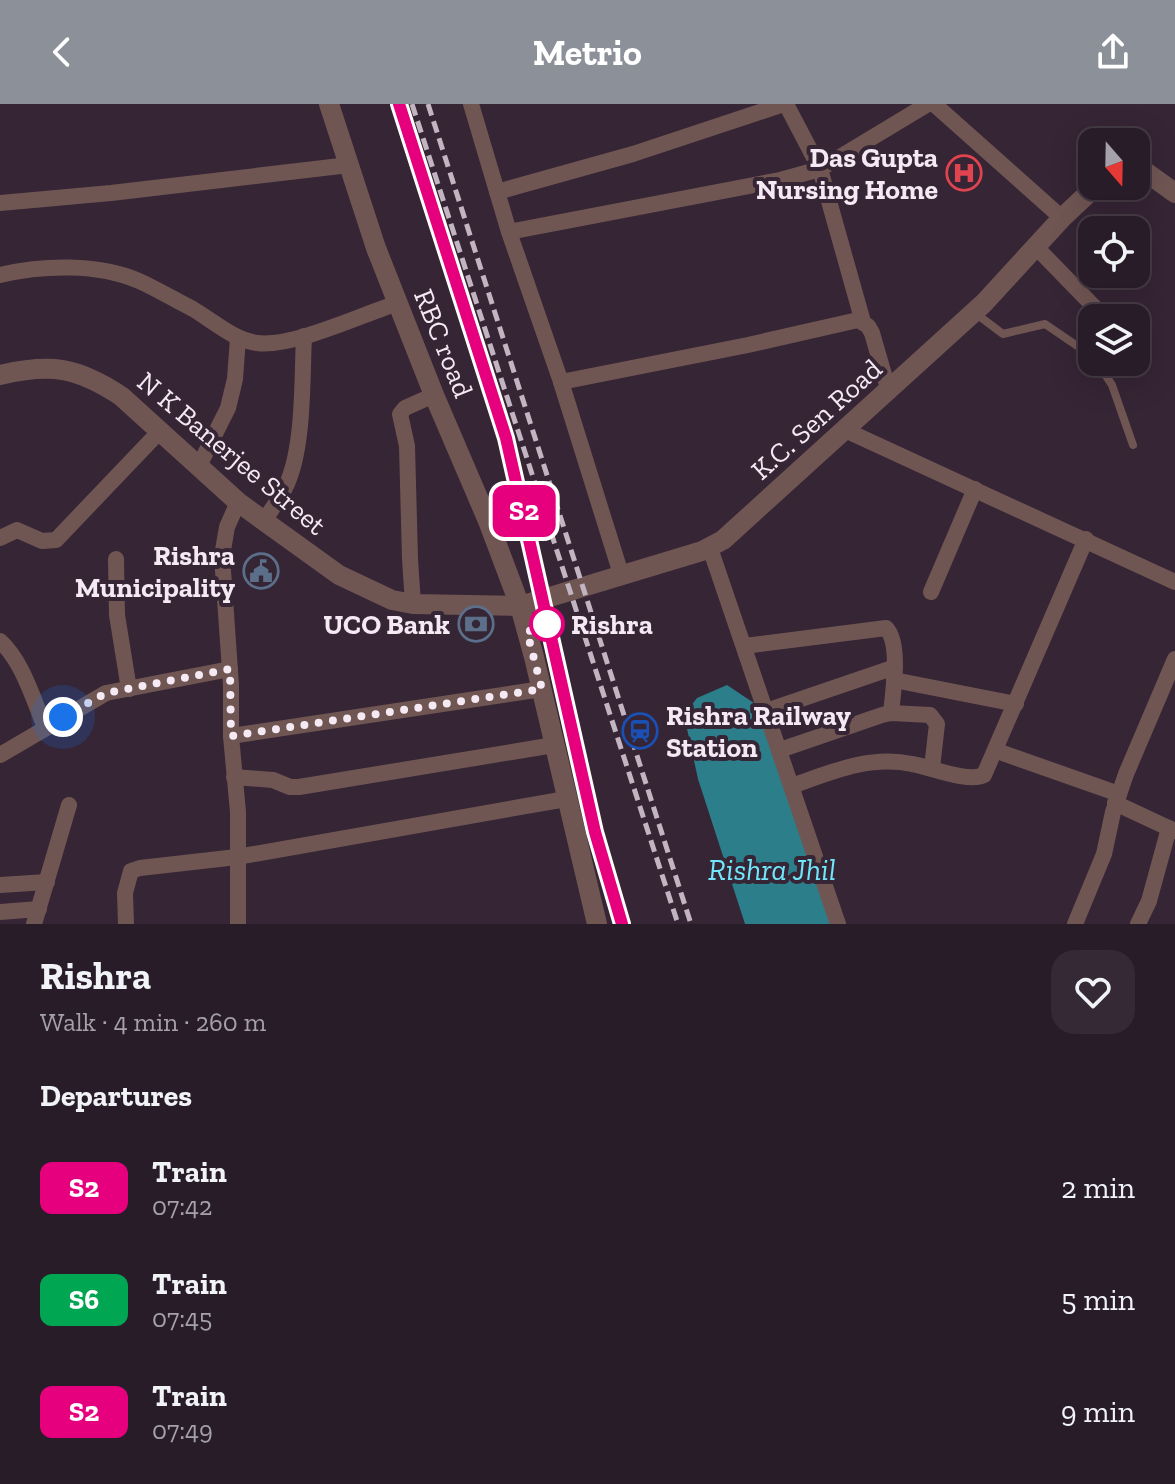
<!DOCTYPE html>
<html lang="en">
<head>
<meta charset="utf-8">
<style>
  body { margin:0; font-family:"Zilla Slab",serif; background:#342934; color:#f1f3f6; height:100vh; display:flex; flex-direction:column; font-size:30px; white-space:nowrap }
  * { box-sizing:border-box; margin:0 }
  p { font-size:26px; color:#a5a1a8 }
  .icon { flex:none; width:44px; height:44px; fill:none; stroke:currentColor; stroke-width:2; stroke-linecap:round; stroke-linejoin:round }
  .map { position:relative; height:820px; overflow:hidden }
  .side { display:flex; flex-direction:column; background:#281c28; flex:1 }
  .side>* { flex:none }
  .badge { padding:0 16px; border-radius:12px; font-size:28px; line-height:52px }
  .needle { width:52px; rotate:160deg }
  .tools { position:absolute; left:1078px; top:24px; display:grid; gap:16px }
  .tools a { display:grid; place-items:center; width:72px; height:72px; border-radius:16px; background:#281c28; box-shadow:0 8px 32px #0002,0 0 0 2px #443a45; font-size:40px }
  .you { position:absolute; width:40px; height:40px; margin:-20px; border:6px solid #fff; border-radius:50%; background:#1a73e8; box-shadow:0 0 0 12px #1a73e833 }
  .map>.badge { position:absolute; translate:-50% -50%; box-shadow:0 0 0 4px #fff }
  h2 { padding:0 40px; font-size:30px; line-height:72px }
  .round { display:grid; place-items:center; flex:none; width:84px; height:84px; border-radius:24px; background:#342934 }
  .overview { display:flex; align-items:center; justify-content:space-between; height:136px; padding:0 40px }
  h1 { font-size:38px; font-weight:800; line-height:60px }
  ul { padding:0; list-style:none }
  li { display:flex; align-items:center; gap:24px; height:112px; padding:0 40px }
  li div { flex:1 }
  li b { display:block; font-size:30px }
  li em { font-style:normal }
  li .badge { min-width:88px; font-weight:700; text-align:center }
  header { display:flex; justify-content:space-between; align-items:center; height:104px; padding:0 40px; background:#8c9099; color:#fff; font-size:36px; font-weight:800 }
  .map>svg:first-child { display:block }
  .water { fill:#2c7e8b }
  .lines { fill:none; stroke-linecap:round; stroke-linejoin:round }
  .service { stroke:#705653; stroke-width:8 }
  .minor { stroke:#705653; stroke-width:16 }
  .tertiary { stroke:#705653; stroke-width:20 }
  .rail { stroke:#c2b4c1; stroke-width:5; stroke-dasharray:12 6; stroke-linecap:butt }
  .line-casing { stroke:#fff; stroke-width:18 }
  .line { stroke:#e6007e; stroke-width:12 }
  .walk { stroke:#f5e9f4; stroke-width:8; stroke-dasharray:0 14.4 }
  .stop-dot { fill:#fff; stroke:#e6007e; stroke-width:4 }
  .labels { text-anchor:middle; stroke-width:8; stroke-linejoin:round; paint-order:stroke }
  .poi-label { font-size:28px; font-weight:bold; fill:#f5e9f4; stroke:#362535; text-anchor:end }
  .street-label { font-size:28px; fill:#f5e9f4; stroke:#362535 }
  .stop-label { font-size:28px; font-weight:bold; fill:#f5e9f4; stroke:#362535; text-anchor:start }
  .water-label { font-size:30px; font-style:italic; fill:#70e7fa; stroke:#362535 }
</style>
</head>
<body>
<header><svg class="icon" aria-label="back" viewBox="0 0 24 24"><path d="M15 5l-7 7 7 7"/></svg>Metrio<svg class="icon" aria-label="share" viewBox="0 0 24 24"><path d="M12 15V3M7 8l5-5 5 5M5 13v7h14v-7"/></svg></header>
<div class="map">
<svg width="1175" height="820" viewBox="0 0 1175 820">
  <rect width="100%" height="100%" fill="#362535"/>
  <path class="water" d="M727,581l39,26 69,213h-90l-47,-145 -14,-64 13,-17z"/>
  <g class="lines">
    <g class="service">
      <path d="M975,209l28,21 42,-10 47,32"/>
      <path d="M1097,258l15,23 21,60"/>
    </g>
    <g class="minor">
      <path d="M471,0l38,128 52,150 187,-37 110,-25 10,6 4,7 17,59"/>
      <path d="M786,0l34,65 43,153"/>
      <path d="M934,0l128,114"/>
      <path d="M497,88l136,-38 151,-50"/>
      <path d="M0,99l111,-10 238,-28"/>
      <path d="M509,128l271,-52 40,-11 108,-65"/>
      <path d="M1036,143l69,71"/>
      <path d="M0,171c42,-10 98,-12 139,6 18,8 36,19 54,28 20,12 41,31 64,34 35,5 106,-29 141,-40"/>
      <path d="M561,278l60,192"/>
      <path d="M845,326l330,152"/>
      <path d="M199,362l29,-58 7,-29 3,-41"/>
      <path d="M238,398l-11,25 -5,29 9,129v51l7,76v112"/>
      <path d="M264,417c8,-13 20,-27 25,-42 15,-39 13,-102 15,-143"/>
      <path d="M0,434l17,-8 25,11 14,-1 104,-109"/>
      <path d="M710,444l128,376"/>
      <path d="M116,455l1,56 12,74"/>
      <path d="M931,488l44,-103"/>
      <path d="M413,500l-3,-45 -3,-113 -7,-32 5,-6 29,-13"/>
      <path d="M0,537c23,21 33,58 45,86"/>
      <path d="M744,542l142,-18c15,15 7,64 5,85"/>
      <path d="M894,576l122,24"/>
      <path d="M766,607l129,-44"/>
      <path d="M231,632l311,-47"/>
      <path d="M780,646l102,-35 9,-2 39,2 7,9 -5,44"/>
      <path d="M997,647l122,43"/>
      <path d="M0,651l106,-62 124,-24"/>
      <path d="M234,673l39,3 17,7h9l255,-42"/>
      <path d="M792,682c39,-14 78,-31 120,-22 18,3 56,19 72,11l102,-236"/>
      <path d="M1115,699l60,28"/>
      <path d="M0,781l47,-3"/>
      <path d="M0,808l39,-3"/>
      <path d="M34,820l35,-119"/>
      <path d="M126,820l-1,-31 6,-22 9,-3 97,-11 329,-58"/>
      <path d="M1075,820l29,-70 9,-42 13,-38 49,-115"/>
      <path d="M1138,820l11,-23 20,-73"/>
    </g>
    <g class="tertiary">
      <path d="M329,0l47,144 58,147 54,126 32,85 14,51 63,267"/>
      <path d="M1136,61l39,28"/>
      <path d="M0,271c51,-12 77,-8 121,21l117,106 26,19 75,54 53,25 21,4 107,2 182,-55 21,-11 261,-237 78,-85 34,-32"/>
    </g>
    <g class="rail">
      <path d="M399,0l25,75"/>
      <path d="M412,0l266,820"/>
      <path d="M428,0l263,820"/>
      <path d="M476,238l30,96 89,394 27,92"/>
    </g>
  </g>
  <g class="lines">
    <defs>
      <path id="line" d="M399,0l107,334 89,394 27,92"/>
    </defs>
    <use href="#line" class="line-casing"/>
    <use href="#line" class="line"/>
    <path class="walk" d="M63,613l43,-24 124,-24 1,67 311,-47 -15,-57 20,-8"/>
  </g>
  <defs>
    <symbol id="hospital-ring" viewBox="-11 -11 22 22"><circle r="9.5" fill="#362535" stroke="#e0444e" stroke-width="1.5"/><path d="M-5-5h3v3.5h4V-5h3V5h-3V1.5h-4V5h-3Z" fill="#e0444e"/></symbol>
    <symbol id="civic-ring" viewBox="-11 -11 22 22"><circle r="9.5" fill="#362535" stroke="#5c6f8a" stroke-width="1.5"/><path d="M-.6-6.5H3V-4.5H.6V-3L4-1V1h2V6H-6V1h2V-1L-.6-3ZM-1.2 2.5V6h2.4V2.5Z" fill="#5c6f8a"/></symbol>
    <symbol id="bank-ring" viewBox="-11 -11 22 22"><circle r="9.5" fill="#362535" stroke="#5c6f8a" stroke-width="1.5"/><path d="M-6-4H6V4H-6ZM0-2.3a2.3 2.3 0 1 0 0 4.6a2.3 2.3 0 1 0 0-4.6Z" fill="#5c6f8a"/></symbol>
    <symbol id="station-ring" viewBox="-11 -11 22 22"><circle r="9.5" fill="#362535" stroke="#1a4fb4" stroke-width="1.5"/><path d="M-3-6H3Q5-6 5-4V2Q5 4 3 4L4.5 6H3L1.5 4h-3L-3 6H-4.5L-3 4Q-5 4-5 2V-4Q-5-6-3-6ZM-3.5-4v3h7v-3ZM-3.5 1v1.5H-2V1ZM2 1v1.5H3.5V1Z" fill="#1a4fb4"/></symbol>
  </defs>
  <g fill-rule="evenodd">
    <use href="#hospital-ring" x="944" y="49" width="40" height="40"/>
    <use href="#civic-ring" x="241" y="447" width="40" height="40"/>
    <use href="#bank-ring" x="456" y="500" width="40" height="40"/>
    <use href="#station-ring" x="620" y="607" width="40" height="40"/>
  </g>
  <circle class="stop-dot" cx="547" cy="520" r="16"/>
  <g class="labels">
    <g class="poi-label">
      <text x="938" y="63">Das Gupta<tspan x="938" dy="32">Nursing Home</tspan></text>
      <text x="235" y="461">Rishra<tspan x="235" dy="32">Municipality</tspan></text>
      <text x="450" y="530">UCO Bank</text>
      <text x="666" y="621" text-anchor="start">Rishra Railway<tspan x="666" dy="32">Station</tspan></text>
    </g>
    <g class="street-label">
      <text transform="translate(444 239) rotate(68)" y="10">RBC road</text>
      <text transform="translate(816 315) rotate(-42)" y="10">K.C. Sen Road</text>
      <text transform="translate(232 349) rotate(40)" y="10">N K Banerjee Street</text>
    </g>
    <g class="stop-label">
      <text x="571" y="530">Rishra</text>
    </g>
    <g class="water-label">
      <text x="772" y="776">Rishra Jhil</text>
    </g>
  </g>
</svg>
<div class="tools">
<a><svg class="needle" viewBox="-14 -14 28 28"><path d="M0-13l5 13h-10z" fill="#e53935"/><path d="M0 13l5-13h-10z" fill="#a5a1a8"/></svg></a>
<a><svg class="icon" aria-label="locate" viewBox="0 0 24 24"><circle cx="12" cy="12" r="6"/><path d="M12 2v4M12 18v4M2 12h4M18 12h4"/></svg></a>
<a><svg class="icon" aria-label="layers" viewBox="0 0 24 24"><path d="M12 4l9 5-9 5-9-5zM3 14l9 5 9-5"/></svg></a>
</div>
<div class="you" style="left:63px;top:613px"></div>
<b class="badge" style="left:524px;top:407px;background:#e6007e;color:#fff">S2</b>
</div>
<section class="side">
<div class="overview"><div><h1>Rishra</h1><p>Walk · 4 min · 260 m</p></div><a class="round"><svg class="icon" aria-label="heart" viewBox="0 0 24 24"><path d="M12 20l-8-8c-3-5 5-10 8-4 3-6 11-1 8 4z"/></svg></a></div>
<h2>Departures</h2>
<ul>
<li><span class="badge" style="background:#e6007e;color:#fff">S2</span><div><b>Train</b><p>07:42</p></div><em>2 min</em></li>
<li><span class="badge" style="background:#00a651;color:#fff">S6</span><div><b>Train</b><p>07:45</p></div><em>5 min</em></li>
<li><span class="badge" style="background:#e6007e;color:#fff">S2</span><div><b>Train</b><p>07:49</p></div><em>9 min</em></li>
</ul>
</section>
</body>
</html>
